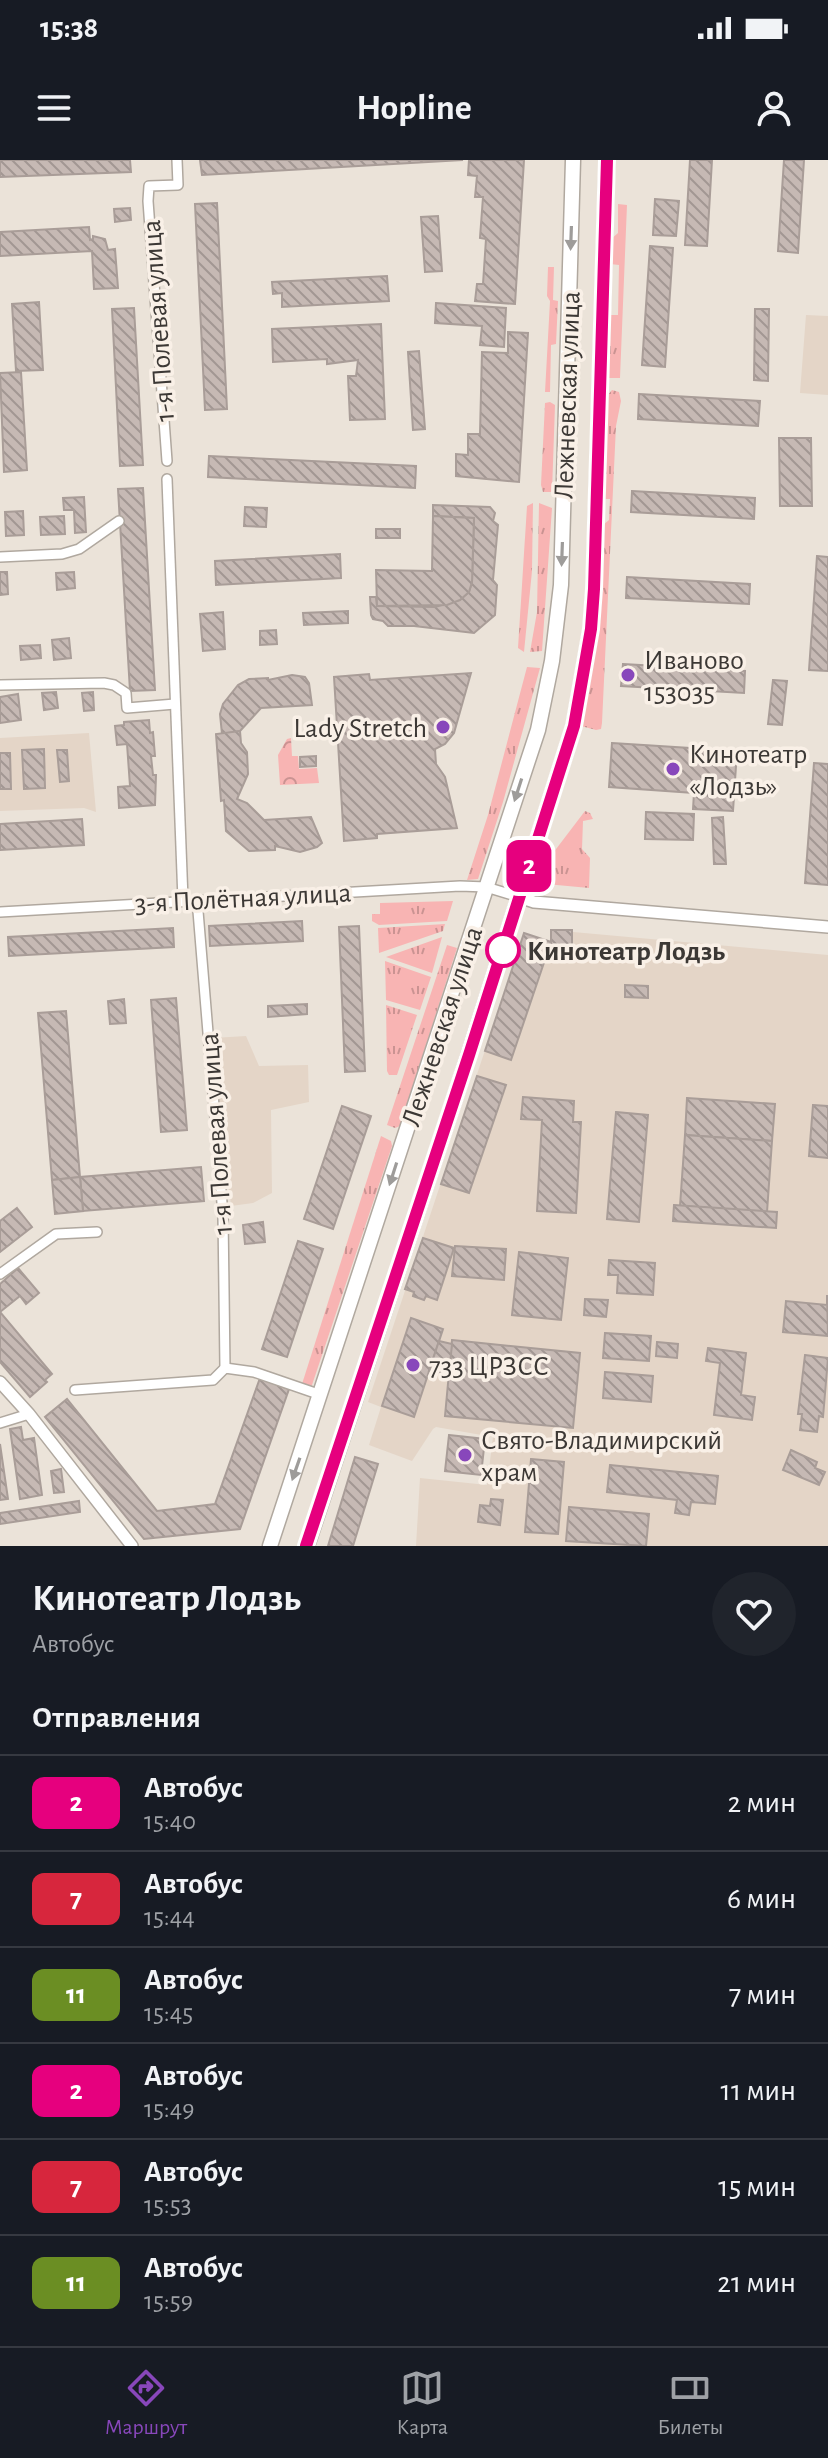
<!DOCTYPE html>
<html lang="ru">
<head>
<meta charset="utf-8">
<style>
  body { margin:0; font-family:"Alegreya Sans",sans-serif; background:#20242c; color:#f1f3f6; height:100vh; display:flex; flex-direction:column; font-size:30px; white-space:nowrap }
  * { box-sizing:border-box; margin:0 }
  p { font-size:26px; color:#9ea1a6 }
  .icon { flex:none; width:44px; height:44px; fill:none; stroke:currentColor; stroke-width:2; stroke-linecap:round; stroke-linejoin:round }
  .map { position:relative; height:1386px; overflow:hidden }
  .drawer { display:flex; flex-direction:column; background:#171b24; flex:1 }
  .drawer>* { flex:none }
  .badge { padding:0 16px; border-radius:12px; font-size:28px; line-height:52px }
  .map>.badge { position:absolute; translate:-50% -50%; box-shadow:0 0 0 4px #fff }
  h2 { padding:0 32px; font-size:30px; line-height:72px }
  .round { display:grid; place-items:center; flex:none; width:84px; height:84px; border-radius:42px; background:#20242c }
  .head { display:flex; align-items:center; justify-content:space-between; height:136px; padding:0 32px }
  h1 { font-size:38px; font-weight:700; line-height:60px }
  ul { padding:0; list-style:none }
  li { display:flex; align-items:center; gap:24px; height:96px; padding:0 32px; border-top:2px solid #363941 }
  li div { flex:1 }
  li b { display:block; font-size:30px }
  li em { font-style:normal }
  li .badge { min-width:88px; font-weight:700; text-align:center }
  .status { display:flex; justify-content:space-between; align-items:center; height:56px; padding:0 40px; background:#171b24; direction:ltr }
  .status svg { height:22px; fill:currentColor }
  header { display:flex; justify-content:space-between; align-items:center; height:104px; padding:0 32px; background:#171b24; font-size:36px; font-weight:700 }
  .tab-bar { display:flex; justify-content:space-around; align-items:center; height:112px; border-top:2px solid #363941; background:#171b24; font-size:22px; color:#9ea1a6 }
  .tab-bar a { display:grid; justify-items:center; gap:4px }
  .tab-bar .selected { color:#8847bb }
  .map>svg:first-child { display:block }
  .built { fill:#e4d5c7 }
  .grass { fill:url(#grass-tufts) }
  .park { fill:url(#park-crowns) }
  .building { fill:url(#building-back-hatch); stroke:#a99d98; stroke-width:2 }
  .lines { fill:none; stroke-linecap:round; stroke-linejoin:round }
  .minor-casing { stroke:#b0a89f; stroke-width:12 }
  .tertiary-casing { stroke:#b0a89f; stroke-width:14 }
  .trunk-casing { stroke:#b0a89f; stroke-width:17 }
  .minor { stroke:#fff; stroke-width:9 }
  .tertiary { stroke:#fff; stroke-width:11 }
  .trunk { stroke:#fff; stroke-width:14 }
  .oneway { fill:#9e9c9a }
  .line-casing { stroke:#fff; stroke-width:18 }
  .line { stroke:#e6007e; stroke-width:12 }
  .poi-dot { fill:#8847bb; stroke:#f9f0e7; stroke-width:3 }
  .stop-dot { fill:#fff; stroke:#e6007e; stroke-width:4 }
  .labels { text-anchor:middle; stroke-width:7; stroke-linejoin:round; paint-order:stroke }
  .street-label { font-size:28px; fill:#3c3835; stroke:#f9f0e7 }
  .poi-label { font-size:28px; fill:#3c3835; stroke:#f9f0e7; text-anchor:start }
  .stop-label { font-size:28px; font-weight:bold; fill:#3c3835; stroke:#f9f0e7; text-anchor:start }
</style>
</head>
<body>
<div class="status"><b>15:38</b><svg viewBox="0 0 49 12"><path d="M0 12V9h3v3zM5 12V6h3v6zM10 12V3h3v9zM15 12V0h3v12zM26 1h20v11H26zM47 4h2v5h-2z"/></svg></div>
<header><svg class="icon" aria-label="menu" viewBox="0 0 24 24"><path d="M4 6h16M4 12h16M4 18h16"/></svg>Hopline<svg class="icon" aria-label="person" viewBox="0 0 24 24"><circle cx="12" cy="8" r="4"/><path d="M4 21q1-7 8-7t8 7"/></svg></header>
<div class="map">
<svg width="828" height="1386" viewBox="0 0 828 1386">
  <defs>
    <pattern id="grass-tufts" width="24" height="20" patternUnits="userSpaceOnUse" patternTransform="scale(2)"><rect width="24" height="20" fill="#f8b4b3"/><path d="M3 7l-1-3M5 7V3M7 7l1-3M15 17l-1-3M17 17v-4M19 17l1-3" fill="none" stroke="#ca9392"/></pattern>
    <pattern id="park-crowns" width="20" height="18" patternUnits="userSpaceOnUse" patternTransform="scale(2)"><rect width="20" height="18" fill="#f8b4b3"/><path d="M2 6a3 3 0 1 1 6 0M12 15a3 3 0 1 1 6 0" fill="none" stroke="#ca9392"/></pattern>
    <pattern id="building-back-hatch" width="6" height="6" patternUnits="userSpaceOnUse" patternTransform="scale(2)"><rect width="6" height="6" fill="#c6b9b4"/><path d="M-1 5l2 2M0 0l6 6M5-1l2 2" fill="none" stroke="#a29793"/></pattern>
  </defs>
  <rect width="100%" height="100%" fill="#ebe3d9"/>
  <g class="built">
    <path d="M806,155l22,1v79l-28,-2z"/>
    <path d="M89,573l7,79 -12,-4 -84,3v-73z"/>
    <path d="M551,770l277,25v591h-412l4,-68 67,7 6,-48 -57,-10 -3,2 -21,32 -43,-16 12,-38 -13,-5 156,-469 26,9z"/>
    <path d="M246,876l13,30 49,-1 1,37 -38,8 1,83 -19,10 -22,3 -18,-168z"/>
  </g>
  <g class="grass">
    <path d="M618,44l9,1 -7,173h-13l2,-63h9l1,-50 -9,-1v-24l8,-7z"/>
    <path d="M548,107h6l-1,33 5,1 -2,43 -5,1 -1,47h-5l5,-91 -3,-5z"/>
    <path d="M612,230l7,2 2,9 -5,25 -14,297 -1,6 -5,1 -15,-4 18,-97 4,-104 6,-5 1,-21h-6l3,-103z"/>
    <path d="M550,242l5,3 -3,87h-9l-2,-7 4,-82z"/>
    <path d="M533,343l-1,68 -8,81 -6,-4 9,-142z"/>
    <path d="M539,343l13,5 -10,143 -12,1 7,-40z"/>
    <path d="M527,507l13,1 -37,134 -25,77 -11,1 21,-65z"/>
    <path d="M585,651l5,2 3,6 -10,2 -1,28 8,9 -1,30 -43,-4 4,-27z"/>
    <path d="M453,741l-6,20 -68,4 -7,-4v-7h8v-11z"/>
    <path d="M445,764l-2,7 -64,22 -1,-25z"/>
    <path d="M442,777l-10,36 -46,-16z"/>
    <path d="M447,785l10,3 -57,178 -5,2 -8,-3z"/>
    <path d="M385,801l46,16 -11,33 -34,-10z"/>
    <path d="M386,845l31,10 -20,60h-8l-2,-4z"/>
    <path d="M381,976l10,5 1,5 -81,242 -9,-4z"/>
  </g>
  <path class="park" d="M291,578l1,18h6l1,13 18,-1 2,15 -39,2 -2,-30 9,-16z"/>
  <g class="building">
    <path d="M0,0h130l1,12 -131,5z"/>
    <path d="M200,0h263l-261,15z"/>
    <path d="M469,0h55l-9,144 -40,-3 2,-17h6l3,-45 -6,-1 3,-41h-8l2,-21 -9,-1z"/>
    <path d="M690,0h22l-5,86 -22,-1z"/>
    <path d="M784,0h20l-6,93 -20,-2z"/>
    <path d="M655,39l24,2 -3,35 -23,-1z"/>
    <path d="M217,43l10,206 -22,1 -10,-206z"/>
    <path d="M130,48l1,12 -16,2 -1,-13z"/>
    <path d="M438,56l4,55 -17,1 -4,-55z"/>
    <path d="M89,67l1,13 3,-1v-3l12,3 3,11 7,-1 3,39 -24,1 -2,-38 -92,5v-24z"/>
    <path d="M650,86l23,2 -8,119 -23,-2z"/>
    <path d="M387,116l2,25 -107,6v-14l-9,1 -1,-12z"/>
    <path d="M39,142l4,68 -27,1 -4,-67z"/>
    <path d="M436,143l70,5 -2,39 -24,-2 2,-19 -47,-3z"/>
    <path d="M134,148l9,157 -23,1 -8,-157z"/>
    <path d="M755,149h14l-1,72 -14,-1z"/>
    <path d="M381,164l4,95 -35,1 -2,-44h8l2,-16 -31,4v-5l-54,3 -1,-33z"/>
    <path d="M508,172l20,1 -9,149 -63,-6v-22l12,1v-21h12l2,-82 26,1z"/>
    <path d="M419,191l6,78 -12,1 -5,-78z"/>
    <path d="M21,212l6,98 -23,2 -4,-99z"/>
    <path d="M639,234l121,7 -2,25 -120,-7z"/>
    <path d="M779,278h32l1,68h-32z"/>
    <path d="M209,296l207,10 -1,22 -207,-11z"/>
    <path d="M143,328l12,202 -25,1 -12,-202z"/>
    <path d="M632,331l123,7 -1,21 -123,-7z"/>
    <path d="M84,337l2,35 -11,1 -1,-23h-10l-1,-12z"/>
    <path d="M433,345l57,2 5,6 -2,8 5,4 -5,55 4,5 -2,30 -21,18 -60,-7h-26l-5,-5 -10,-2 -2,-4 -1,-18h6l1,9 58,1 25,-7 9,-8 3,-10 2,-64 -41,-2z"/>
    <path d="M245,347l22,1 -1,19 -22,-1z"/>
    <path d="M23,351l1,24 -18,1 -1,-24z"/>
    <path d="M64,356l1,18 -24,1 -1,-18z"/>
    <path d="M433,356l41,2 -2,64 -3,10 -9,8 -13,5 -70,1 -1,-36 56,1z"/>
    <rect x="376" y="369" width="24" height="9"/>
    <path d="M340,394l1,24 -125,7 -1,-24z"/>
    <path d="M817,396l11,1v114l-19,-1z"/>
    <path d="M0,412h7l1,22 -8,1z"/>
    <path d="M74,412l1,16 -18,2 -1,-17z"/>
    <path d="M627,417l123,7 -1,20 -123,-6z"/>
    <path d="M348,451v12l-44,2 -1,-12z"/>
    <path d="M223,452l2,37 -22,2 -3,-37z"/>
    <path d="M276,470l1,14 -17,1v-14z"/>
    <path d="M69,478l2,20 -17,2 -2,-20z"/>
    <path d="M40,485l1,13 -20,2 -1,-14z"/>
    <path d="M623,504l122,7 -1,22 -123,-7z"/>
    <path d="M471,513l-17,60 -9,11 -10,5 1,15 9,13 12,51 -80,6v4l-33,3 -10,-164 35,-3 1,6z"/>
    <path d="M292,515l13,2 4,6 3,22 -51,3 -21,23 -18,3 -2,-20 3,-10 15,-19 11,-6 19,-1v2z"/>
    <path d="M773,520l14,1 -5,44 -14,-1z"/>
    <path d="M56,532l2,16 -14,2 -2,-17z"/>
    <path d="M93,532l1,18 -10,1 -2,-18z"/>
    <path d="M18,534l3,26 -21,3v-26z"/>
    <path d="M149,560l1,13 3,-1 2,24h-4l2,19h3l-1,30 -36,3 -1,-21 12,-1 -3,-42 -10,1 -2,-19 9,-1v-3z"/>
    <path d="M240,571l1,12 6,9 1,22 -11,25 10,4 17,17 47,-3 11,26 -5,4 -17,5 -25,-6v4l-26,1 -23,-20 -2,-31 -3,1 -5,-67z"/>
    <path d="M612,583l125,8 -4,60 -40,-2 1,-16 -85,-6z"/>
    <path d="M44,589l1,39 -21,1 -2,-39z"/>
    <path d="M57,590h10l2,31 -9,1z"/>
    <path d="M0,593h10l1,36h-11z"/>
    <path d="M316,596v10l-16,1v-10z"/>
    <path d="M814,603l14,1v121l-23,-2z"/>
    <path d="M646,652l48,2 -1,26 -48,-1z"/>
    <path d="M723,657l3,47h-12l-2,-46z"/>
    <path d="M82,659l2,26 -84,5v-26z"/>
    <path d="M302,761l1,20 -93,5 -1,-20z"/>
    <path d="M359,766l6,145 -20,1 -6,-145z"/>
    <path d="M173,768l1,19 -165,9 -1,-19z"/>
    <rect x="551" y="770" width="21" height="23"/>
    <path d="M524,773l27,9 -40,118 -26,-9z"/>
    <path d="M625,825l23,1v12l-23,-1z"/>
    <path d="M176,838l11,132 -26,2 -10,-132z"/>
    <path d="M124,839l2,24 -16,1 -2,-23z"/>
    <path d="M307,844v10l-39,3v-11z"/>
    <path d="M66,851l14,166 -28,3 -14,-167z"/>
    <path d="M477,916l29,9 -37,108 -28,-9z"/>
    <path d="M523,937l51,4 -1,21h8l-5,91 -39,-2 5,-91 -21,-1z"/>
    <path d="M687,938l88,6 -3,37 -87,-6z"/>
    <path d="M813,945l15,1v52l-19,-2z"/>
    <path d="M342,946l29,10 -38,113 -29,-10z"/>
    <path d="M616,952l32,3 -9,107 -32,-3z"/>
    <path d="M685,975l87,6 -5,71 -87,-6z"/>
    <path d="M201,1007l3,34 -121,10 -3,-34z"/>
    <path d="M80,1017l3,34 -28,3 -3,-34z"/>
    <path d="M674,1045l103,7 -1,16 -103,-7z"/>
    <path d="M17,1048l15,19 -32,25v-31z"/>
    <path d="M263,1062l2,20 -20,2 -2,-19z"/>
    <path d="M423,1078l31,10 -17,52 -11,-4 -2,4 -11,-4 1,-4 -9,-3z"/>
    <path d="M298,1081l25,8 -36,108 -25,-8z"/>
    <path d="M455,1086l51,3 -2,31 -52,-4z"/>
    <path d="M519,1092l49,6 -7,62 -49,-5z"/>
    <path d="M609,1100l46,3 -2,32 -36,-2 1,-18h-10z"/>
    <path d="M18,1108l21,25 -13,11 -6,-8 -20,16v-28z"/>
    <path d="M827,1135l1,41 -45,-4 3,-31 41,4z"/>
    <path d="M585,1139l23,1 -2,17 -22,-2z"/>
    <path d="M0,1152l52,62 -7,6 2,2 -17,15 -30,-35z"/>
    <path d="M411,1158l32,11 -29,88 -32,-11z"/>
    <path d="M605,1173l46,3 -2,25 -46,-3z"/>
    <path d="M452,1180l128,13 -7,75 -128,-12z"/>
    <path d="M439,1181l13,3 -3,30 -20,-3z"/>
    <path d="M657,1182l21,2 -1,14 -21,-2z"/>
    <path d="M708,1188l38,5 -5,42 14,2 -3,23 -38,-5 6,-52 -14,-2z"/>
    <path d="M805,1195l23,3 -5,59 -4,-1 -2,16 -17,-2 2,-16h-4z"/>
    <path d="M605,1212l48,4 -2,26 -48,-4z"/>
    <path d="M260,1218l29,11 -49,140 -96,10 -99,-122 22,-18 90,112 58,-7z"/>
    <path d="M21,1267l2,13 11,-2 8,57 -22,4 -10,-70z"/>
    <path d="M449,1275l36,4 -4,36 -36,-4z"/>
    <path d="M0,1284l8,55 -8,1z"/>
    <path d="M791,1290l26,12 -2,6 10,4 -6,13 -36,-15z"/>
    <path d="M355,1297l23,7 -25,82h-25z"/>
    <path d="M531,1299l33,3 -6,72 -33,-2z"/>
    <path d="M610,1305l108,11 -3,28 -24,-2 -2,13 -14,-2 2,-13 -70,-8z"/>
    <path d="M61,1309l3,23 -10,1 -3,-22z"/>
    <path d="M491,1339l12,1 -3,25 -22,-3 2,-17 10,1z"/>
    <path d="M79,1341l1,11 -80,12v-11z"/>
    <path d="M569,1347l80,7 -3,32 -80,-5z"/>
  </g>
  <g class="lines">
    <defs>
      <g id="minor">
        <path d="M167,301l-19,-260 1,-15 29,-1 -1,-25"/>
        <path d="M167,319l16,421"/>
        <path d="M0,397l62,-3 17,-5 40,-28"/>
        <path d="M0,525l104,-2 10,2 12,8 1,15 48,-4"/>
        <path d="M197,739l26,316 2,153"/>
        <path d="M0,752l460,-26 26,1 33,10"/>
        <path d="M0,1114l56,-40 41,-2"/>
        <path d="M75,1230l138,-10 12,-12 29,4 67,23"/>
        <path d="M0,1263l29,-9"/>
      </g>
      <g id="tertiary">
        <path d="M519,737l15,5 294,25"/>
        <path d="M0,1222l29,32 103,132"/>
      </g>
      <g id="trunk">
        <path d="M270,1386l268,-816 14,-69 9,-76 12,-425"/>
        <path d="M307,1386l153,-464 114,-356 17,-97 3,-40 13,-429"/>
      </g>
    </defs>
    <use href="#minor" class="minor-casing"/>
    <use href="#tertiary" class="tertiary-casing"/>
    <use href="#trunk" class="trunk-casing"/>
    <use href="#minor" class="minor"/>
    <use href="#tertiary" class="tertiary"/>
    <use href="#trunk" class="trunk"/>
  </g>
  <defs><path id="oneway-solid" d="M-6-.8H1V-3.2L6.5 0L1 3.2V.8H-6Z" transform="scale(2)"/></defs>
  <g class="oneway">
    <use href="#oneway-solid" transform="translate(571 78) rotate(92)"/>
    <use href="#oneway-solid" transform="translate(562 394) rotate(92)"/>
    <use href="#oneway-solid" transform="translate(518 630) rotate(108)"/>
    <use href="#oneway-solid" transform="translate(393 1014) rotate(108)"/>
    <use href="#oneway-solid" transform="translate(296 1309) rotate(109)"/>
  </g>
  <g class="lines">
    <defs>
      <path id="line" d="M306,1386l163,-491 105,-329 17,-97 3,-40 13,-429"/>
    </defs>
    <use href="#line" class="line-casing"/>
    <use href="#line" class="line"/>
  </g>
  <g class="poi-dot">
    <circle cx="628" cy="515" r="8"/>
    <circle cx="443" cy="567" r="8"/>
    <circle cx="673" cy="609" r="8"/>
    <circle cx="413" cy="1205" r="8"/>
    <circle cx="465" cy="1295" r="8"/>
  </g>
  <circle class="stop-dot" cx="503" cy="790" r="16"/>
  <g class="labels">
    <g class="street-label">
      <text transform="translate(157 161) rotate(-94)" y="10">1-я Полевая улица</text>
      <text transform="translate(566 235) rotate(-88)" y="10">Лежневская улица</text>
      <text transform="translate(243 737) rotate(-3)" y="10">3-я Полётная улица</text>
      <text transform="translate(441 866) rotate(-72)" y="10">Лежневская улица</text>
      <text transform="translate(215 974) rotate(-94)" y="10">1-я Полевая улица</text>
    </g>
    <g class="poi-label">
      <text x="644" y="509">Иваново<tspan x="644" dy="32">153035</tspan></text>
      <text x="427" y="577" text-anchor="end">Lady Stretch</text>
      <text x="689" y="603">Кинотеатр<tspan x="689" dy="32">«Лодзь»</tspan></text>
      <text x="429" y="1215">733 ЦРЗСС</text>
      <text x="481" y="1289">Свято-Владимирский<tspan x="481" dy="32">храм</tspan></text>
    </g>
    <g class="stop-label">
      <text x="527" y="800">Кинотеатр Лодзь</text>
    </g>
  </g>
</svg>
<b class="badge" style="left:529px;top:706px;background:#e6007e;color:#fff">2</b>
</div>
<section class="drawer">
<div class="head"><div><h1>Кинотеатр Лодзь</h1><p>Автобус</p></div><a class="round"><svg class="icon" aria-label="heart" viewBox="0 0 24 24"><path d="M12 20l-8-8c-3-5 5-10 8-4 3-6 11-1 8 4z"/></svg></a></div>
<h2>Отправления</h2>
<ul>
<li><span class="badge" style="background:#e6007e;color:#fff">2</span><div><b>Автобус</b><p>15:40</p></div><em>2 мин</em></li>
<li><span class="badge" style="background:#d7263d;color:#fff">7</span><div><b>Автобус</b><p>15:44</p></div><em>6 мин</em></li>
<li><span class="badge" style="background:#6b8e23;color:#fff">11</span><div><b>Автобус</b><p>15:45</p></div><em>7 мин</em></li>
<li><span class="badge" style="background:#e6007e;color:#fff">2</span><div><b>Автобус</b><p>15:49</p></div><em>11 мин</em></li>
<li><span class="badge" style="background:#d7263d;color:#fff">7</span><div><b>Автобус</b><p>15:53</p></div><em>15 мин</em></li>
<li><span class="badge" style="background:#6b8e23;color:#fff">11</span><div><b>Автобус</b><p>15:59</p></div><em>21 мин</em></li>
</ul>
</section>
<nav class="tab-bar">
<a class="selected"><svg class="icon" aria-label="directions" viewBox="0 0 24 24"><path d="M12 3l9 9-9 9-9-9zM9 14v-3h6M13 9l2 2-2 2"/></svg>Маршрут</a>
<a><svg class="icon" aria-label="map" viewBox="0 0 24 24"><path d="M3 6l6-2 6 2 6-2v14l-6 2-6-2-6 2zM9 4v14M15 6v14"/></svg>Карта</a>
<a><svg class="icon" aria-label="tickets" viewBox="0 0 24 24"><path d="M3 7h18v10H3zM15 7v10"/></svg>Билеты</a>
</nav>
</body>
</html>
